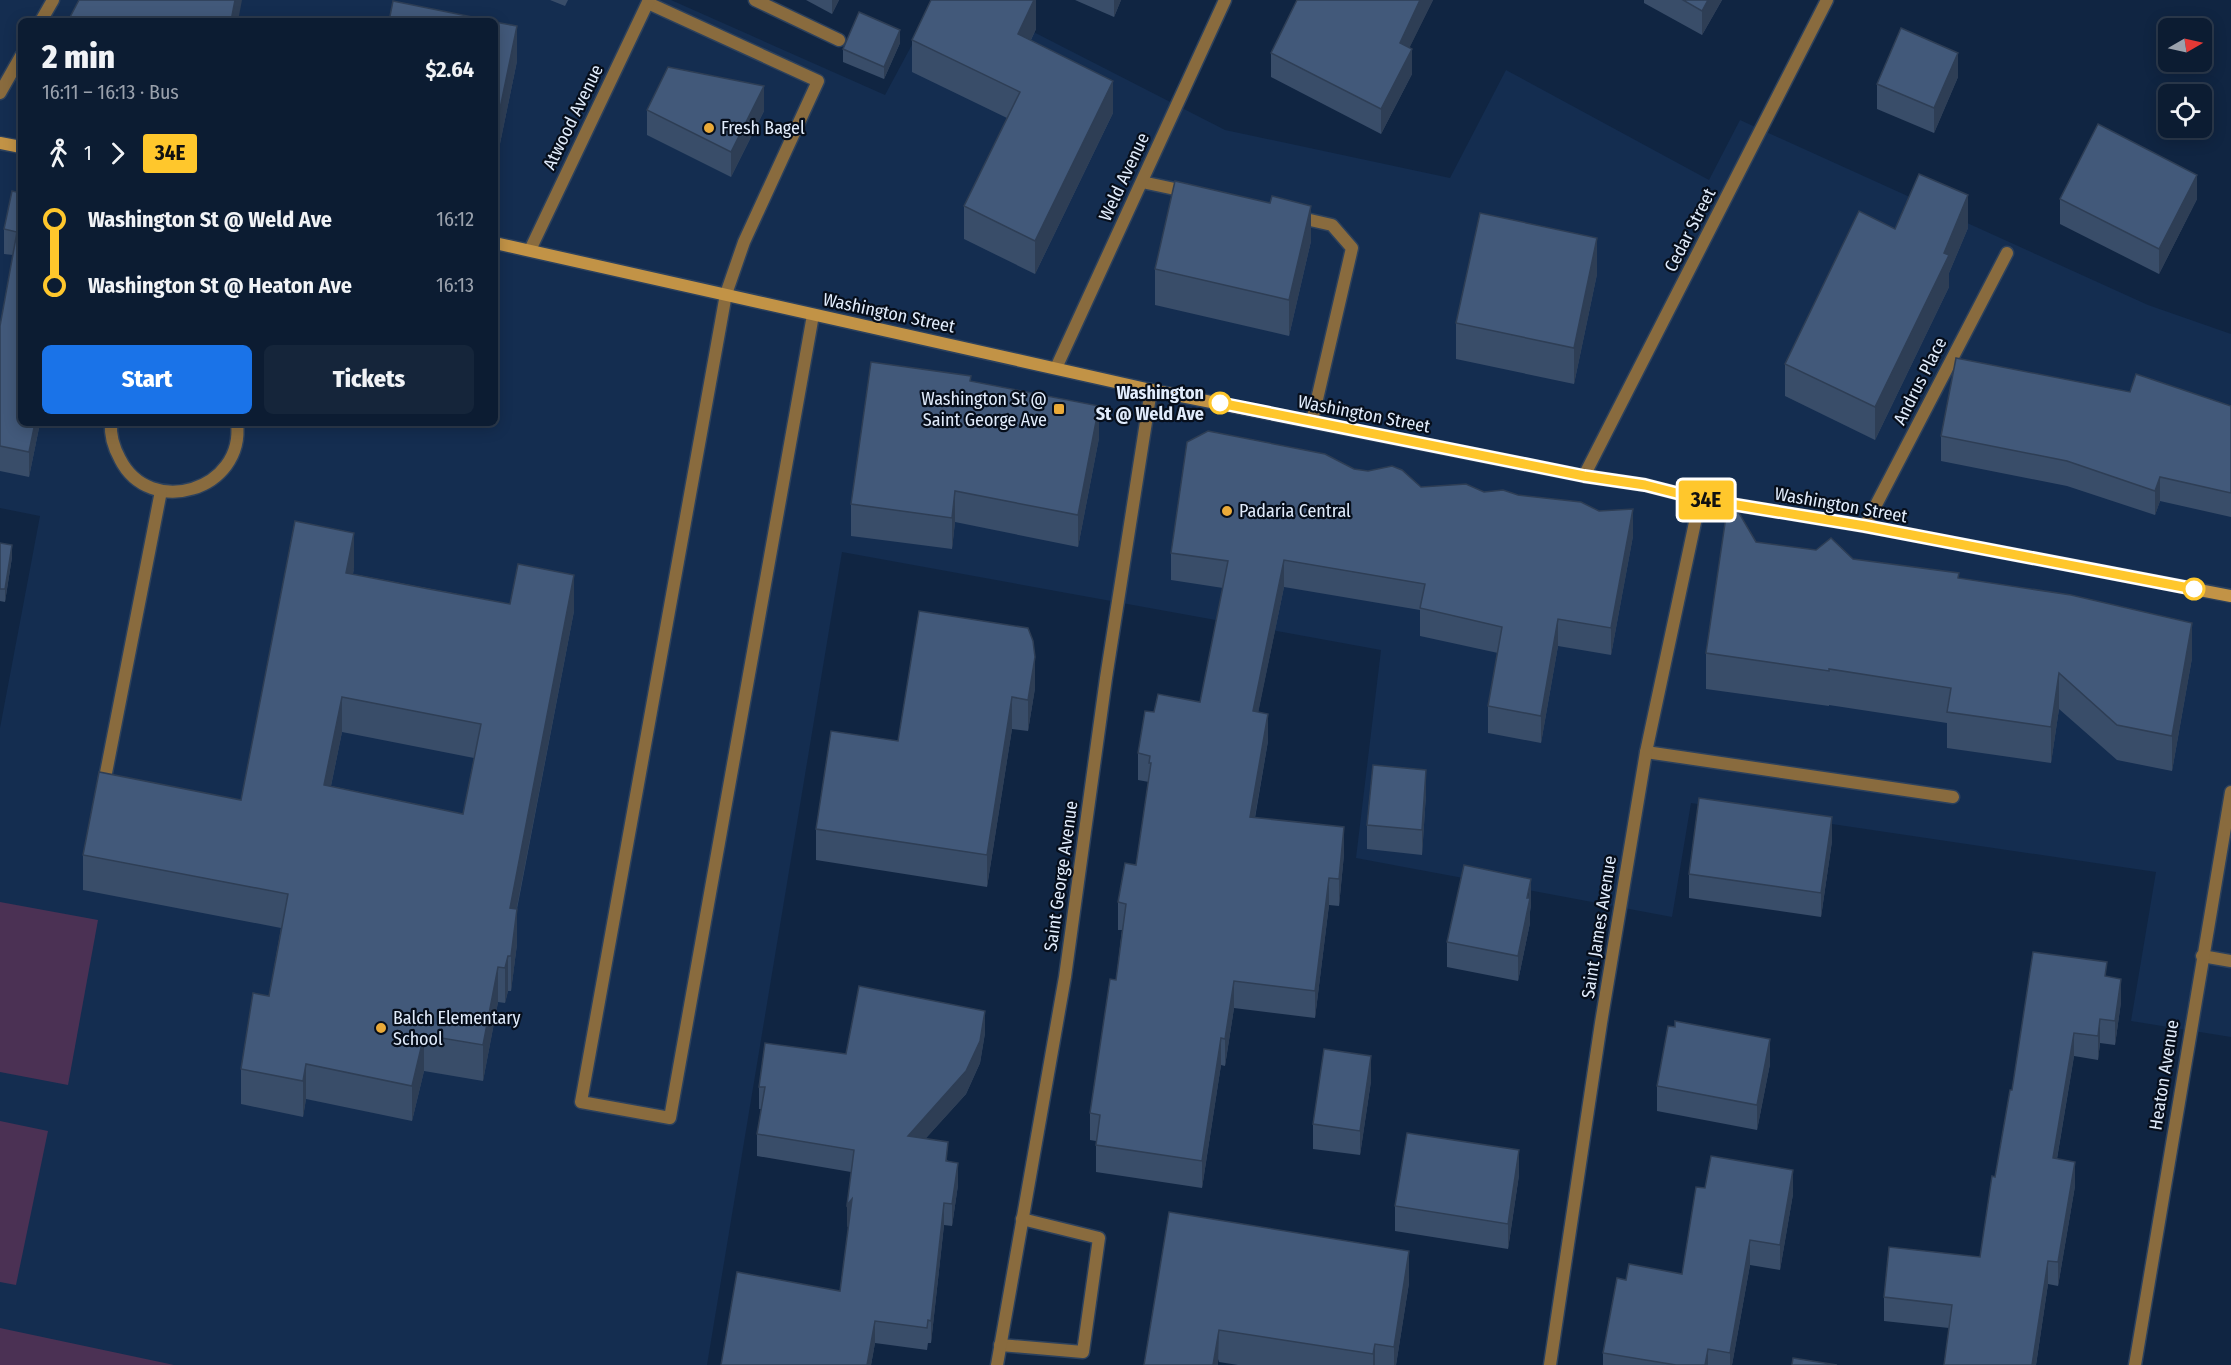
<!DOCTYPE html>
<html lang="en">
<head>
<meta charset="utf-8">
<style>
  body { margin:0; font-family:"Fira Sans Condensed",sans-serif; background:#15253a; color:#f1f3f6; height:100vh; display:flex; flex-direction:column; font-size:22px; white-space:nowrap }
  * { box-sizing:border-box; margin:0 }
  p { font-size:20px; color:#9aa1ac }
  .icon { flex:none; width:33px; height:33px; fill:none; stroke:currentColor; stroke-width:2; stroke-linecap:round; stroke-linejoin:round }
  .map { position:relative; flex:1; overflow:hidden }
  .sheet { position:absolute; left:18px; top:18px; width:480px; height:408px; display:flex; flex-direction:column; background:#0c1c32; border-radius:9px; box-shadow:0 3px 15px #0003,0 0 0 2px #2c3a4d }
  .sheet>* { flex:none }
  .badge { padding:0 12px; border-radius:4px; font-size:21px; line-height:39px }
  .needle { width:39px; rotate:81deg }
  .buttons { position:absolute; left:2158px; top:18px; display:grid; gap:12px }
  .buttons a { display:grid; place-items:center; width:54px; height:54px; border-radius:9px; background:#0c1c32; box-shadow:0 3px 15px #0003,0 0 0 2px #2c3a4d; font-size:30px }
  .map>.badge { position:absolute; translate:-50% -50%; box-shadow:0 0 0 3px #fff }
  .legs { display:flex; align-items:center; gap:9px; height:66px; padding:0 24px; font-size:20px }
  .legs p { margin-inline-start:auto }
  .head { display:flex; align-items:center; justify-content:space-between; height:102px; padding:0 24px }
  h1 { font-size:33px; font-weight:800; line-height:45px }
  .primary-button { display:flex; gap:12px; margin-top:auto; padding:12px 24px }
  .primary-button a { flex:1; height:69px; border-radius:9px; background:#1a73e8; color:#fff; font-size:24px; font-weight:800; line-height:69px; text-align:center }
  .primary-button a+a { background:#15253a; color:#f1f3f6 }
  ul { padding:0 24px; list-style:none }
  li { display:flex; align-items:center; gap:21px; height:66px; font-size:22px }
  li i { display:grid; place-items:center; width:9px; height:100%; margin:0 8px; background:currentColor }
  li i::after { content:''; width:15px; height:15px; margin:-8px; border:4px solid; border-radius:50%; background:#0c1c32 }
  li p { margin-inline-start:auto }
  li:first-child i { background:linear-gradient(#0000 50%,currentColor 0) }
  li:last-child i { background:linear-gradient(currentColor 50%,#0000 0) }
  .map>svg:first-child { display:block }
  .built { fill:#142d50; fill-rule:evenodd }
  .green { fill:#4b3154 }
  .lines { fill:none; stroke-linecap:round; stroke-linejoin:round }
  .lane-casing { stroke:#2d415c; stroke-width:15 }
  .street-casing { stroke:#2d415c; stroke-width:15 }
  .secondary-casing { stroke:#2d415c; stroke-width:15 }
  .lane { stroke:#896b3e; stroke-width:12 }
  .street { stroke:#896b3e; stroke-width:12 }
  .secondary { stroke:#c29346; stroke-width:12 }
  .wall { fill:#394d69; fill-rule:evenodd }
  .shaded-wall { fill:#2e3e55 }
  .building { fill:#42597a; stroke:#2e3e55; stroke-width:1.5; fill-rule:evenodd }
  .line-1-casing { stroke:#fff; stroke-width:14 }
  .line-1 { stroke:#ffc72c; stroke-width:9 }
  .poi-dot { fill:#eaaa39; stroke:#060e1b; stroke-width:2 }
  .stop-1-dot { fill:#fff; stroke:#ffc72c; stroke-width:3 }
  .labels { text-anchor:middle; stroke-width:4.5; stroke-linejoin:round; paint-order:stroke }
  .street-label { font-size:18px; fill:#e1ecfc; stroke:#060e1b }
  .poi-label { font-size:18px; fill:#e1ecfc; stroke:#060e1b; text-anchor:start }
  .stop-label { font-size:18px; font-weight:bold; fill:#e1ecfc; stroke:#060e1b; text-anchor:end }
</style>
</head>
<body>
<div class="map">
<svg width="2231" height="1365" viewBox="0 0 2231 1365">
  <rect width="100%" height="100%" fill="#102542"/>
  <path class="built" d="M0,0h671l214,95 51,-95h35l254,130 225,48 56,-108 203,110 31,-60 408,185 83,29v703l-100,-16 25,-149 -465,-69 -19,114 -316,-59 25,-208 -539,-98 -135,813h-542l-165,-36v-601l40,-212 -40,-8zM21,21h474v402h-474z"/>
  <g class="green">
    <path d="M0,902l98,18 -30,165 -68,-13z"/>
    <path d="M0,1121l48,10 -32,154 -16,-3z"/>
    <path d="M0,1328l174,37h-174z"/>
  </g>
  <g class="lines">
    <defs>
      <g id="lane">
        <path d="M755,0l84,40"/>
        <path d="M648,3l170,78 -74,161 -18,52 -145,808 89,16 143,-803"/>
        <path d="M1142,182l47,10"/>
        <path d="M1297,217l35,8 20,23 -40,173"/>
        <path d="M111,423c-1,12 3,25 9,36 30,60 125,31 117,-36"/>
        <path d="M1646,752l307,45"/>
        <path d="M105,778l56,-287"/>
        <path d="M2202,956l29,5"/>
        <path d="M1000,1345l83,7 16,-114 -77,-19"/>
      </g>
      <g id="street">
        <path d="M41,21l12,-21"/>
        <path d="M0,93l21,-37"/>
        <path d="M530,250l119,-250"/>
        <path d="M1056,368l169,-368"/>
        <path d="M1584,476l243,-476"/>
        <path d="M1865,526l142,-273"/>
        <path d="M997,1365l68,-388 41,-299 45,-288"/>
        <path d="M1550,1365l51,-342 45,-271 54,-253"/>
        <path d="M2135,1365l96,-573"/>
      </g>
      <g id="secondary">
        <path d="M0,143l21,4"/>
        <path d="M495,243l656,147 433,86 61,9 55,14 165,27 366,70"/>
      </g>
    </defs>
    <use href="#lane" class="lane-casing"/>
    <use href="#street" class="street-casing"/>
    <use href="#secondary" class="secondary-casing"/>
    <use href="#lane" class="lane"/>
    <use href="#street" class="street"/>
    <use href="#secondary" class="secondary"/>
  </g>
  <g class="wall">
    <path d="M550,0h18l-3,6z"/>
    <path d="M806,0h33l-7,14z"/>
    <path d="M1036,0v29l-5,11 82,73 -78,161 -71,-35v-33l43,-88 -95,-46v-32z"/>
    <path d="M1075,0h46l-7,17z"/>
    <path d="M1297,0h136l-24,48 3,26 -31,60 -110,-57v-24z"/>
    <path d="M1644,0h78l-20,35 -58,-32z"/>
    <path d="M495,22l22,39 -21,102h-1z"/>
    <path d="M900,43l-16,36 -41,-17v-13z"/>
    <path d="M1958,77l-24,56 -57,-24v-25z"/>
    <path d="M647,110l117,1 -33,66 -84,-42z"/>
    <path d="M21,193v230h19l-11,54 -29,-6v-145l13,-71 -9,-1v-25z"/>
    <path d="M2060,199h137l-38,75 -99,-50z"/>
    <path d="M1968,228l-19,45v14l-74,153 -90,-44v-32l110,-135z"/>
    <path d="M1311,241l-22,95 -134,-31v-36z"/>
    <path d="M1597,274l-23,110 -118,-25v-36z"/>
    <path d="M971,381l128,57 -21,109 -123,-25 -3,27 -101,-13v-32z"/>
    <path d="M2130,392l101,14v111l-71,-16 -5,14 -88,-29 -126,-25v-25z"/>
    <path d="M1354,469l67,18 63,5 149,44 -22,119 -53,-9 -17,97 -53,-10v-27l10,-53 -78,-17v-26l-136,-23 -26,125 10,29 -13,77 89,36 -5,52 -10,-1 -14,113 -81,-10 -9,58 -4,-1 -19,123 -106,-16v-31l-6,-1v-27l26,-133 6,-50h-4v-28l18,-37 13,-83 -11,-2v-27l16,-41 46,-10 23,-114 -52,-8v-27z"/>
    <path d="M1756,542l203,37 233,79 -20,113 -55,-11 -58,-51 -8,54 -104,-15v-25l-118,-18v1l-123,-17v-36z"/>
    <path d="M0,543l12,14 -7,45 -5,-1z"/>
    <path d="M354,568l-1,6 157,30 64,7 -57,298v35l-6,47h-3l-3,12 -7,-1 -15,79 -59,-10 -12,50 -106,-22 -3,18 -62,-13v-35l28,-73 12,-68 -198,-38v-35l158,-55zM342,732l132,26 -11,56 -132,-28z"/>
    <path d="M1035,688l-7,43 -16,-2 -25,158 -171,-27v-31l82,-88z"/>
    <path d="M1426,794l-4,61 -55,-6v-24z"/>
    <path d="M1832,841l-11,76 -132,-19v-24z"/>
    <path d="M1531,904l-1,8v11l-12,58 -71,-14v-25z"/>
    <path d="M2107,976l14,26 -6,43 -15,-2 -2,17 -24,-4 -17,103 18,27 -17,100 -10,-2 -12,81h-92l5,-37 -65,-7v-24l96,-40 32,-167z"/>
    <path d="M985,1033l-5,30 -14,31 -40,44 22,23 10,24 -6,41 -8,-1 -13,118h-3l-1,7 -52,-7 -4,22h-150l119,-74 9,-66 -2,2 4,-55 -94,-16v-22l4,-25h-2v-22l87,-33z"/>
    <path d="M1770,1064l-13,66 -100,-19v-25z"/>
    <path d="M1371,1081l-11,74 -47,-6v-25z"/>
    <path d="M1519,1175l-11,74 -113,-18v-25z"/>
    <path d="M1793,1194l-13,76 -30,-5 -18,100h-129v-12l23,-73 56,-6z"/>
    <path d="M1169,1212l240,71 -13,82h-158l-19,-3z"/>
  </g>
  <g class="shaded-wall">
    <path d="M235,0h7l-4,21h-7z"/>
    <path d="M832,0h7l-7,14z"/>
    <path d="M1034,0h2v29l-18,37v-32z"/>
    <path d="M1114,0h7l-7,17z"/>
    <path d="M1420,0h13l-33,67v-24z"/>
    <path d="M1708,0h14l-20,35v-24z"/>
    <path d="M517,26v35l-21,102v-35z"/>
    <path d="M900,30v13l-16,36v-12z"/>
    <path d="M1412,49v25l-31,60v-25z"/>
    <path d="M1958,53v24l-24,56v-25z"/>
    <path d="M1113,81v32l-78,161v-33z"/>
    <path d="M764,86v25l-33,66v-25z"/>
    <path d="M2197,175v24l-38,75v-25z"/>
    <path d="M1968,195v33l-19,45v14l-74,153v-33l69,-154z"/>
    <path d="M1311,206v35l-22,95v-36z"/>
    <path d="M1597,238v36l-23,110v-36z"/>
    <path d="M1099,406v32l-21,109v-32z"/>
    <path d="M35,423h5l-11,54v-25z"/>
    <path d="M2160,477v24l-5,14v-24z"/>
    <path d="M955,491v31l-3,27v-31z"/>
    <path d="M1633,509v27l-22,119v-27z"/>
    <path d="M354,533v35l-8,40v-35z"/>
    <path d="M12,545v12l-7,45v-13z"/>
    <path d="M1284,560v27l-31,151v-27z"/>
    <path d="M574,575v36l-64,332v-35z"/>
    <path d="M1558,619v27l-17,97v-27z"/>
    <path d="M2192,623v35l-20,113v-35z"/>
    <path d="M1035,657v31l-7,43v-31z"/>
    <path d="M2059,673v36l-8,54v-36z"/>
    <path d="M342,697v35l-18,88v-35z"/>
    <path d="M1012,697v32l-25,158v-32z"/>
    <path d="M1268,714v27l-18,104v-28z"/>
    <path d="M1426,770v24l-4,61v-25z"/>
    <path d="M1832,817v24l-11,76v-24z"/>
    <path d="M1344,827v27l-5,52v-27z"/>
    <path d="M1329,878v27l-14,113v-27z"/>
    <path d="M1531,879v25l-1,8v11l-12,58v-25z"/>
    <path d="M517,909v35l-6,47v-35z"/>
    <path d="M508,956v35l-3,12v-35z"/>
    <path d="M498,967v35l-15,79v-36z"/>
    <path d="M2121,979v23l-6,43v-24z"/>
    <path d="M1234,981v27l-9,58v-27z"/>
    <path d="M985,1011v22l-5,30 -14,31 -58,64v-22z"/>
    <path d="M2100,1019v24l-2,17v-24z"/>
    <path d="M2074,1033v23l-21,126v-24z"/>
    <path d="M424,1035v36l-12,50v-35z"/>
    <path d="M1221,1038v27l-19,123v-27z"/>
    <path d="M1770,1039v25l-13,66v-25z"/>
    <path d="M1371,1056v25l-11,74v-24z"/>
    <path d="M306,1064v35l-3,18v-36z"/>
    <path d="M1519,1150v25l-11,74v-25z"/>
    <path d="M2075,1162v24l-17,100v-24z"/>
    <path d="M958,1163v22l-6,41v-22z"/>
    <path d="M1793,1170v24l-13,76v-25z"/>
    <path d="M852,1199v22l-5,6v-22z"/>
    <path d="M944,1203v22l-13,118v-22z"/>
    <path d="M1750,1240v25l-18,100h-2v-12z"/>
    <path d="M1409,1251v32l-13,82h-2v-18z"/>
    <path d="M2048,1261v23l-12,81h-4z"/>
    <path d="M875,1321v22l-4,22h-4z"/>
    <path d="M1219,1330l-1,35h-5z"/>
    <path d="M1375,1344v21h-2v-11z"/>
    <path d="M1708,1349v16h-3z"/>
  </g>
  <g class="building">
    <path d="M79,0h156l-4,21h-163z"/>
    <path d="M931,0h103l-16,34 95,47 -78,160 -71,-35 56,-114 -108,-52z"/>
    <path d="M1297,0h123l-20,43 12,6 -31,60 -110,-56z"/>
    <path d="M1683,0h25l-6,11z"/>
    <path d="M393,1l99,20h-103z"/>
    <path d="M859,12l41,18 -16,37 -41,-18z"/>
    <path d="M495,22l22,4 -21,102h-1z"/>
    <path d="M1901,28l57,25 -24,55 -57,-24z"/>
    <path d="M668,67l96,19 -33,66 -84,-42z"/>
    <path d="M2098,124l99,51 -38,74 -99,-50z"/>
    <path d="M1919,174l49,21 -24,58 5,2 -74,152 -90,-43 74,-153 36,18z"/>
    <path d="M1175,181l95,22 2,-7 39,10 -22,94 -134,-31z"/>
    <path d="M12,191l9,2v230h14l-6,29 -29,-6v-120l17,-94 -13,-3z"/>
    <path d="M1480,213l117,25 -23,110 -118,-25z"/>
    <path d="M1956,358l174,34 6,-18 95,32v87l-71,-16 -5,14 -88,-30 -126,-25z"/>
    <path d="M871,362l100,14 -1,5 129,25 -21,109 -123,-24 -3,27 -101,-14z"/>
    <path d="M1208,431l117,23 29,15 14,2 24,-5 10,4 19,17 45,-3 18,8 19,-2 15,5 63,7 18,9 34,-2 -22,119 -53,-9 -17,97 -53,-10 14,-79 -82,-19 5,-24 -141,-24 -31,151 15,3 -18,103 94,10 -5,52 -10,-1 -14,113 -81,-10 -9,58 -4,-1 -19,123 -106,-16 4,-30 -10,-2 20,-134 6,1 10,-76 -8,-2 7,-39 11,2 15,-102h-2l1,-7 -12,-3 7,-42 9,1 4,-18 42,8 28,-141 -57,-8 16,-111z"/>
    <path d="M1729,496l27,46 60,8 15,-12 22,21 106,14 -1,5 113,17 121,28 -20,113 -55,-11 -58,-52 -8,54 -104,-15 4,-24 -122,-19v2l-123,-18z"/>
    <path d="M295,521l59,12 -8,40 83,16 81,15 8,-40 56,11 -64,333 7,1 -6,47h-3l-3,12 -7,-1 -15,78 -59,-10 -12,51 -106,-22 -3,17 -62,-12 12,-76 16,3 19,-102 -205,-39 16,-83 142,28zM342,697l139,27 -18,90 -139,-29z"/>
    <path d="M0,543l12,2 -7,44h-5z"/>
    <path d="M919,611l109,17 5,13 2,16 -7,43 -16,-3 -25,158 -171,-26 15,-98 67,10z"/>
    <path d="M1373,765l53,5 -4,60 -55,-5z"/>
    <path d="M1699,798l133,19 -11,76 -132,-19z"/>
    <path d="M1464,865l67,14 -4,19h3l-12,58 -71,-14z"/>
    <path d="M2033,952l74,10 -2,14 16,3 -6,42 -15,-2 -2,17 -24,-3 -21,125 22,4 -17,100 -10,-1 -16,104h-88l8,-60 -68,-8 5,-50 91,10 12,-81 3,1 15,-87h2z"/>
    <path d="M859,986l126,25 -5,30 -14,30 -58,65 40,6 -2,19 12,2 -6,41 -8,-1 -13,118 -3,-1 -1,8 -52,-7 -8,44h-146l16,-93 103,19 12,-92 -5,6 7,-55 -97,-16 8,-47h-6l6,-44 81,11z"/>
    <path d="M1675,1021l95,18 -13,66 -100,-19 11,-60 7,1z"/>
    <path d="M1324,1049l47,7 -11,75 -47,-7z"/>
    <path d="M1407,1133l112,17 -11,74 -113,-18z"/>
    <path d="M1711,1156l82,14 -13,75 -30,-5 -20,113 -22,-4 -3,16h-29l-73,-12 14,-75 9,2 3,-16 53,10 14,-87 9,1z"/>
    <path d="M1169,1212l240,39 -15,96 -19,-3 -2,10 -154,-24 -6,35h-69z"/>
    <path d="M1793,1358l44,7h-45z"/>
  </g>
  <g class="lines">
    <defs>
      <path id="line-1" d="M1220,403l364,73 61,9 55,14 165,27 329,63"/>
    </defs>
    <use href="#line-1" class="line-1-casing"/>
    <use href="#line-1" class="line-1"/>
  </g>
  <g class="poi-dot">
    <circle cx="709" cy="128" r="6"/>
    <rect x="1053" y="403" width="12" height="12" rx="3"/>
    <circle cx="1227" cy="511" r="6"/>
    <circle cx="381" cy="1028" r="6"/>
  </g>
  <g class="stop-1-dot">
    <circle cx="1220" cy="403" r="10"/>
    <circle cx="2194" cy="589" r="10"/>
  </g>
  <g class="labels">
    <g class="street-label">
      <text transform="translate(573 117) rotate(-64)" y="6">Atwood Avenue</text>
      <text transform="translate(1124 177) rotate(-65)" y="6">Weld Avenue</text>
      <text transform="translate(1690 230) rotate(-63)" y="6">Cedar Street</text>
      <text transform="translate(889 313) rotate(12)" y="6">Washington Street</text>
      <text transform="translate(1920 381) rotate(-63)" y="6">Andrus Place</text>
      <text transform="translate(1364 414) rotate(11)" y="6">Washington Street</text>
      <text transform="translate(1841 505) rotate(10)" y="6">Washington Street</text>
      <text transform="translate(1061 876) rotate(-82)" y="6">Saint George Avenue</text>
      <text transform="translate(1599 927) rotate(-81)" y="6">Saint James Avenue</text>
      <text transform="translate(2164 1075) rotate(-81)" y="6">Heaton Avenue</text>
    </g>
    <g class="poi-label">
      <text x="721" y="134">Fresh Bagel</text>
      <text x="1047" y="405" text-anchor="end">Washington St @<tspan x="1047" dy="21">Saint George Ave</tspan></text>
      <text x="1239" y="517">Padaria Central</text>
      <text x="393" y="1024">Balch Elementary<tspan x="393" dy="21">School</tspan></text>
    </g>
    <g class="stop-label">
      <text x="1204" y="399">Washington<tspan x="1204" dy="21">St @ Weld Ave</tspan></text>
    </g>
  </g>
</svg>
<div class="buttons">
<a><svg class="needle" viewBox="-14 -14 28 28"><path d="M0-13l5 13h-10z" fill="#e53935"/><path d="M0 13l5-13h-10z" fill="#9aa1ac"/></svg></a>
<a><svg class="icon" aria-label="locate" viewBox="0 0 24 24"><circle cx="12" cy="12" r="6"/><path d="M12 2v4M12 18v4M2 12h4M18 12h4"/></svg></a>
</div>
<b class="badge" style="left:1706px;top:500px;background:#ffc72c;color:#111">34E</b>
<section class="sheet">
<div class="head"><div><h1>2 min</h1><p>16:11 – 16:13 · Bus</p></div><b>$2.64</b></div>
<div class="legs"><svg class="icon" aria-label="walk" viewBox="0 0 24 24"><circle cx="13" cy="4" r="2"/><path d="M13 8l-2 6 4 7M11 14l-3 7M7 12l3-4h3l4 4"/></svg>1<svg class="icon" aria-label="forward" viewBox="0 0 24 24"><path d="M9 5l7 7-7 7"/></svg><b class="badge" style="background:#ffc72c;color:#111">34E</b></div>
<ul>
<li><i style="color:#ffc72c"></i><b>Washington St @ Weld Ave</b><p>16:12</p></li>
<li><i style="color:#ffc72c"></i><b>Washington St @ Heaton Ave</b><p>16:13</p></li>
</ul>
<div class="primary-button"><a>Start</a><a>Tickets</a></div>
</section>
</div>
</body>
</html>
